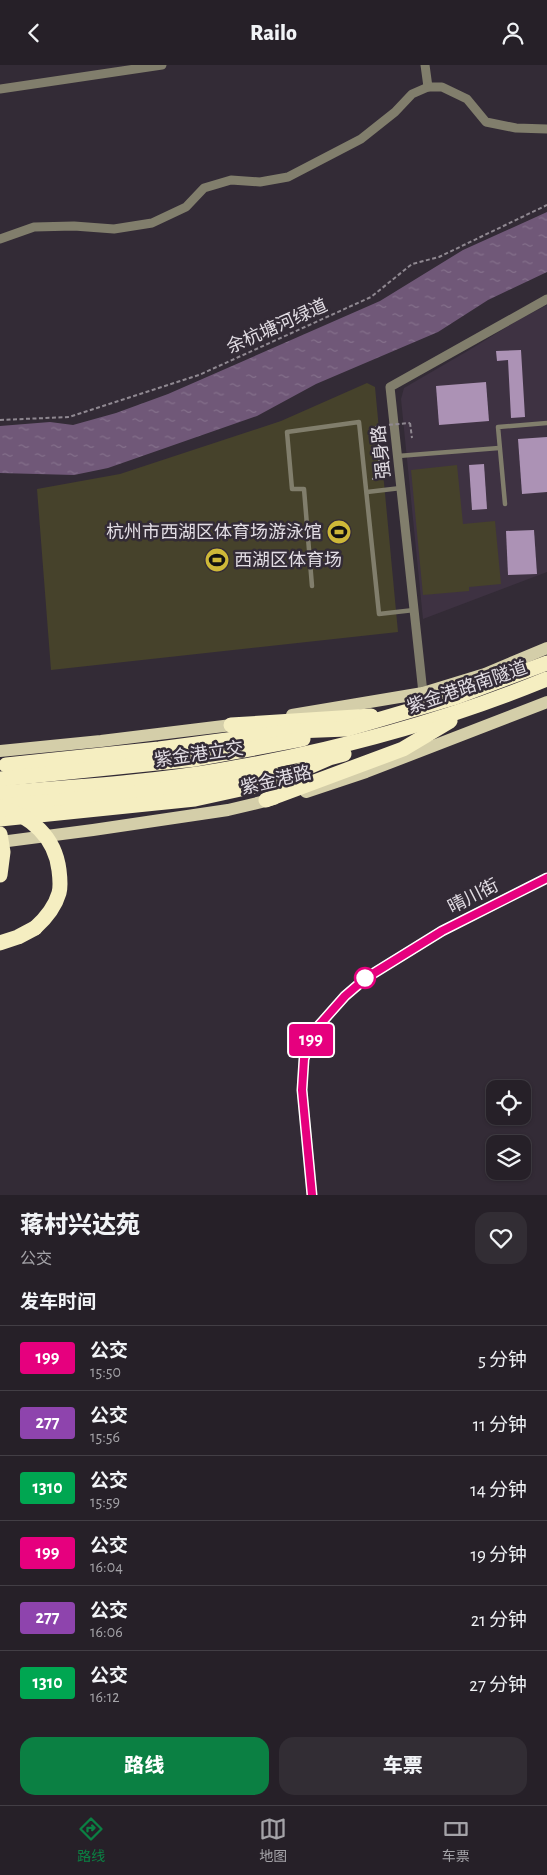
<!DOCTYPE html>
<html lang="zh">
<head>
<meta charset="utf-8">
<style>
  body { margin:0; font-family:"Alegreya Sans","Noto Sans SC",sans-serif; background:#322d34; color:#f1f3f6; height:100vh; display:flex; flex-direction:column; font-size:19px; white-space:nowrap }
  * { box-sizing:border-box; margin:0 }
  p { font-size:16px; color:#a4a3a8 }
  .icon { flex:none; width:28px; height:28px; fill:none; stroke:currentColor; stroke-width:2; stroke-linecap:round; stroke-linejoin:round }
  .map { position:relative; height:1130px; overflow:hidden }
  .drawer { display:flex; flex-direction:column; background:#262028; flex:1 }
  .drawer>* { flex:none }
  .badge { padding:0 10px; border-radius:4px; font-size:18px; line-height:32px }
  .buttons { position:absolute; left:486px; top:1015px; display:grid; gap:10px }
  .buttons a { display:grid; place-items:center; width:45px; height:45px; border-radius:10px; background:#262028; box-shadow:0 1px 4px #0004,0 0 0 1px #423e45; font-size:25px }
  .map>.badge { position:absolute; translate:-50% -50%; box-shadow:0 0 0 2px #fff }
  h2 { padding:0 20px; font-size:19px; line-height:45px }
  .round { display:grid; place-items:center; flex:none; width:52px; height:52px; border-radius:15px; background:#322d34 }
  .headline { display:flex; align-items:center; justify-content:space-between; height:85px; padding:0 20px }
  h1 { font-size:24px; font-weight:800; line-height:38px }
  .action { display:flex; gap:10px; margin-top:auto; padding:10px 20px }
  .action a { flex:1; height:58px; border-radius:15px; background:#0b8043; color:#fff; font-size:20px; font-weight:800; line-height:58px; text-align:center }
  .action a+a { background:#322d34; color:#f1f3f6 }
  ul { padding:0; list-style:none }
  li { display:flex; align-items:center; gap:15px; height:65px; padding:0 20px; border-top:1px solid #423e45 }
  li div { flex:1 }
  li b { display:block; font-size:19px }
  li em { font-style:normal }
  li .badge { min-width:55px; font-weight:700; text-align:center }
  header { display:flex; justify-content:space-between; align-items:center; height:65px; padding:0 20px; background:#262028; font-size:22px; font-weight:800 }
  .tabs { display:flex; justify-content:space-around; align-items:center; height:70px; border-top:1px solid #423e45; background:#262028; font-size:14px; color:#a4a3a8 }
  .tabs a { display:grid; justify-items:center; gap:2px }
  .tabs .on { color:#0b8043 }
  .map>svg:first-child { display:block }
  .built { fill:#3e3242 }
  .pitch { fill:#46422b }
  .water { fill:url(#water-ripples) }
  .building { fill:#ac92b5 }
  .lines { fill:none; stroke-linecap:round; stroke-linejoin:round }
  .path { stroke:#8f8891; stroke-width:2; stroke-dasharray:4 2.5; stroke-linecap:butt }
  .lane { stroke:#817e6c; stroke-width:4.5 }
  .street { stroke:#817e6c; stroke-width:9 }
  .secondary { stroke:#b0ab8f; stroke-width:10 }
  .primary { stroke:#d4cea9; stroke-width:12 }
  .highway { stroke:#f5eec1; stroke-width:15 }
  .path-bridge { stroke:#8f8891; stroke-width:2; stroke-dasharray:4 2.5; stroke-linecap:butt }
  .highway-bridge { stroke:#f5eec1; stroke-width:15 }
  .line-casing { stroke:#fff; stroke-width:11 }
  .line { stroke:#e6007e; stroke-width:8 }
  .stop-dot { fill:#fff; stroke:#e6007e; stroke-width:2.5 }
  .labels { text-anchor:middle; stroke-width:5; stroke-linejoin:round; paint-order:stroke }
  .street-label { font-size:18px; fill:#e2dde4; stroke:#332b36 }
  .poi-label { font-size:18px; fill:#e2dde4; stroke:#332b36; text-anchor:end }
</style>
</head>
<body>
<header><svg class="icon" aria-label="back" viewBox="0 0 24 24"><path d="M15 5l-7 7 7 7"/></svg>Railo<svg class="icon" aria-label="person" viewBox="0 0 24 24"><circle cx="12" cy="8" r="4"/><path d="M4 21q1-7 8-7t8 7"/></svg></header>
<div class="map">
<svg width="547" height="1130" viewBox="0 0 547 1130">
  <defs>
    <pattern id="water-ripples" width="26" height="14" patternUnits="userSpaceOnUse" patternTransform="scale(1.25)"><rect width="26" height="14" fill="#705878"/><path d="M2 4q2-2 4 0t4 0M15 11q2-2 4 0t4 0" fill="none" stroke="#84708b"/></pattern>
  </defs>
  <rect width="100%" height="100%" fill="#332b36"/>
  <path class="built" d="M547,240v267l-124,47 -22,-220 3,-11 67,-39 47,-29z"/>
  <g class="pitch">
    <path d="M367,318l8,4 23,245 -347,38 -14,-181 83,-15 161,-53z"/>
    <path d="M457,400l6,59 32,-3 6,63 -32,3v4l-46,4 -12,-125z"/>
  </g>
  <path class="water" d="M547,147v60l-59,28 -50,32 -122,52 -59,32 -149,52 -34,7 -74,-2v-47l50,-4 23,3 43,-12 52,-19 212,-93 83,-51z"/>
  <g class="building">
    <path d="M521,285l4,67 -14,1 -3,-58 -11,1 -1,-10z"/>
    <path d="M486,317l3,39 -50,4 -3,-39z"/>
    <path d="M547,372v55l-25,2 -4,-55z"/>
    <path d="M484,399l3,45 -15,1 -3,-45z"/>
    <path d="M534,465l3,44 -29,1 -2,-44z"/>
  </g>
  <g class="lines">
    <g class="path">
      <path d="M0,355l69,-3 130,-42 172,-78 41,-33 27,-7 108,-52"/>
      <path d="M410,358l2,15"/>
      <path d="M372,414l9,-1 -5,-52"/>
    </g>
    <g class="lane">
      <path d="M398,391l101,-8"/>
      <path d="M367,427l34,-4"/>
      <path d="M505,439l-7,-77 49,-4"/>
      <path d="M312,521l-8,-97h-12l-5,-57 72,-10 20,192 35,-4"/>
    </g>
    <g class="street">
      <path d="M425,0l3,22"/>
      <path d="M0,24l162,-24"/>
      <path d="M0,174l34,-12 40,-1 40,3 38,-6 34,-16 18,-19 27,-8 29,2 28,-5 73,-38 34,-27 17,-18 16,-7h14l25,12 19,23 30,6 31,1"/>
      <path d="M423,628l-33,-306 157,-88"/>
    </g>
    <path class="secondary" d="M312,1130l-10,-105 2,-31 10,-28 31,-35 21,-18 76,-47 105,-53"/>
    <g class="primary">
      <path d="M292,650l131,-22 62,-19 62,-26"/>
      <path d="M0,686l101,-10 139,-17"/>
      <path d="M306,727l60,-20 181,-70"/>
      <path d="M0,777l93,-12 135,-20 46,-11"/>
    </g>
    <g class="highway">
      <path d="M231,660l140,-9"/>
      <path d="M6,700l153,-16 136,-18 52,-2 109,-32 91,-34"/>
      <path d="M0,714l196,-20 107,-20"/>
      <path d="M0,728c78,-6 157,-11 234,-25 107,-19 213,-48 313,-89"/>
      <path d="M266,735l137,-51 47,-28"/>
      <path d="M0,741c91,-8 182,-15 271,-35"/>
      <path d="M0,754l195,-20 81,-18 53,-23 15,-4"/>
      <path d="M0,878l18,-6 17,-9"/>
    </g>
    <path class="path-bridge" d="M376,361l34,-3"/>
    <g class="highway-bridge">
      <path d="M0,742c31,9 55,30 59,63 1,8 2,16 0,23 -4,14 -14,26 -24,35"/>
      <path d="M0,769l3,18 -3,23"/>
    </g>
  </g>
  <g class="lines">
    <defs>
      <path id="line" d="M312,1130l-10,-105 2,-31 10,-28 31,-35 21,-18 76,-47 105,-53"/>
    </defs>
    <use href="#line" class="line-casing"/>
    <use href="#line" class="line"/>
  </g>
  <defs>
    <symbol id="stadium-disc" viewBox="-11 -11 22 22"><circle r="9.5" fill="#ceb838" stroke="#332b36"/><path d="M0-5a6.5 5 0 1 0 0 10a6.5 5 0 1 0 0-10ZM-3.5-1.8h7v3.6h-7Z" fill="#111"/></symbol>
  </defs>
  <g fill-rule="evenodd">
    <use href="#stadium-disc" x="325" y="453" width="28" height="28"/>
    <use href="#stadium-disc" x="203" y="481" width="28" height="28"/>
  </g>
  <circle class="stop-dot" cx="365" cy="913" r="10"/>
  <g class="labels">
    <g class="street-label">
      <text transform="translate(277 261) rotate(-24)" y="6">余杭塘河绿道</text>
      <text transform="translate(381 387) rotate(-96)" y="6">强身路</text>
      <text transform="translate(467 622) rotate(-19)" y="6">紫金港路南隧道</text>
      <text transform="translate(199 689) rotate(-8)" y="6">紫金港立交</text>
      <text transform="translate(276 715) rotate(-13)" y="6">紫金港路</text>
      <text transform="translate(473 831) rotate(-27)" y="6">晴川街</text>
    </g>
    <g class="poi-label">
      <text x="322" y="473">杭州市西湖区体育场游泳馆</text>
      <text x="234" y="501" text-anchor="start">西湖区体育场</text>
    </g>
  </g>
</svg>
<div class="buttons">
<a><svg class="icon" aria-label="locate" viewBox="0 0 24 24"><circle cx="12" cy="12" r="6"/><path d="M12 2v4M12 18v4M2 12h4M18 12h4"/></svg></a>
<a><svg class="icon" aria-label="layers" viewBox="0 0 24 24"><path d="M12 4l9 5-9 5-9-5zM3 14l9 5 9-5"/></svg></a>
</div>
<b class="badge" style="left:311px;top:975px;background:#e6007e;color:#fff">199</b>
</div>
<section class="drawer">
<div class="headline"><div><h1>蒋村兴达苑</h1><p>公交</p></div><a class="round"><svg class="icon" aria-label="heart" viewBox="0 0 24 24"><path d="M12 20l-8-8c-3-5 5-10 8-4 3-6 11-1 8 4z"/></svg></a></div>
<h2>发车时间</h2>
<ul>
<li><span class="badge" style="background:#e6007e;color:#fff">199</span><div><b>公交</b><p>15:50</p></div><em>5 分钟</em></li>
<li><span class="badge" style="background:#8e44ad;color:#fff">277</span><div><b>公交</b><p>15:56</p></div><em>11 分钟</em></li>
<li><span class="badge" style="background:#00a651;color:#fff">1310</span><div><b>公交</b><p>15:59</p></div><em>14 分钟</em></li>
<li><span class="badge" style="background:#e6007e;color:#fff">199</span><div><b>公交</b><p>16:04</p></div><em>19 分钟</em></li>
<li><span class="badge" style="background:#8e44ad;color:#fff">277</span><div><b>公交</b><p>16:06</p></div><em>21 分钟</em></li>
<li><span class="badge" style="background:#00a651;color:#fff">1310</span><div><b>公交</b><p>16:12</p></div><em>27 分钟</em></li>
</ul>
<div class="action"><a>路线</a><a>车票</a></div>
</section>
<nav class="tabs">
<a class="on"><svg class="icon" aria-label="directions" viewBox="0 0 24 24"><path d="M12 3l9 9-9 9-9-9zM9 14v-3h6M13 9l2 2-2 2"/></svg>路线</a>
<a><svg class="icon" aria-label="map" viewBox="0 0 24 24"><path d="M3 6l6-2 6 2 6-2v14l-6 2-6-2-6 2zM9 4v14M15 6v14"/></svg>地图</a>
<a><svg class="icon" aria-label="tickets" viewBox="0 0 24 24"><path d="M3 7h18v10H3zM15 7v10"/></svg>车票</a>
</nav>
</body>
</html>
